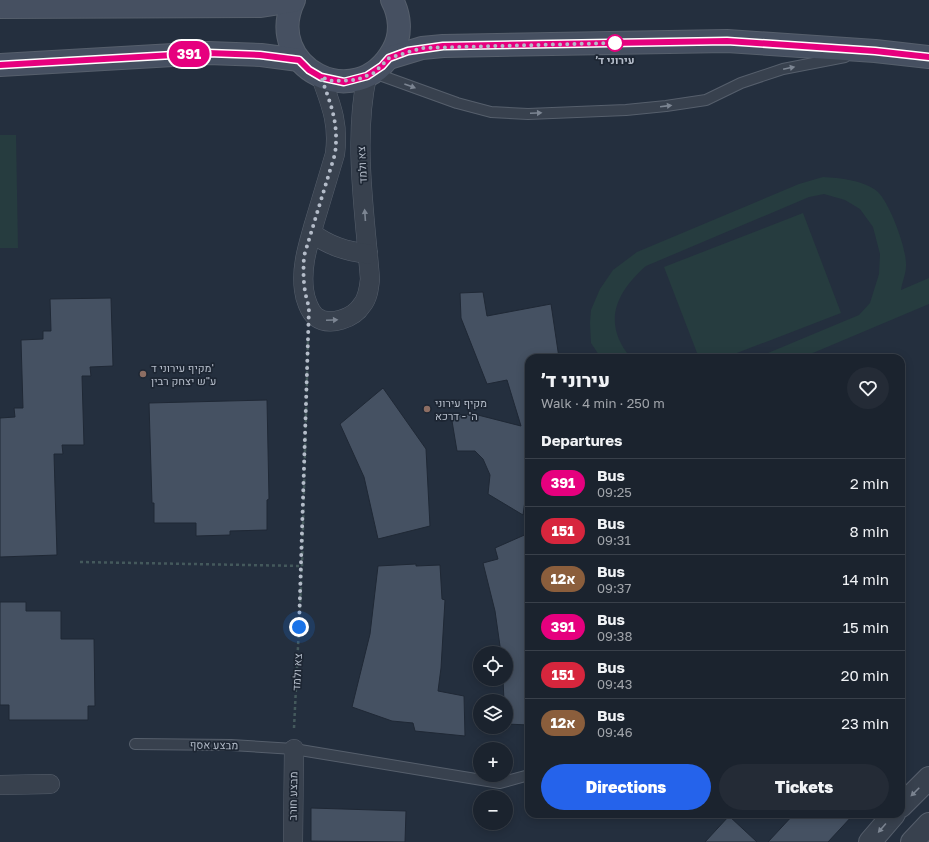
<!DOCTYPE html>
<html lang="en">
<head>
<meta charset="utf-8">
<style>
  body { margin:0; font-family:"Golos Text",Heebo,sans-serif; background:#242b36; color:#f1f3f6; height:100vh; display:flex; flex-direction:column; font-size:15px; white-space:nowrap }
  * { box-sizing:border-box; margin:0 }
  p { font-size:13px; color:#a0a4aa }
  .icon { flex:none; width:22px; height:22px; fill:none; stroke:currentColor; stroke-width:2; stroke-linecap:round; stroke-linejoin:round }
  .map { position:relative; flex:1; overflow:hidden }
  .side { position:absolute; left:525px; top:354px; width:380px; height:464px; display:flex; flex-direction:column; background:#1b232e; border-radius:12px; box-shadow:0 2px 10px #0003,0 0 0 1px #39404a }
  .side>* { flex:none }
  .badge { padding:0 8px; border-radius:13px; font-size:14px; line-height:26px }
  .buttons { position:absolute; left:473px; top:646px; display:grid; gap:8px }
  .buttons a { display:grid; place-items:center; width:40px; height:40px; border-radius:50%; background:#1b232e; box-shadow:0 2px 10px #0003,0 0 0 1px #39404a; font-size:20px }
  .you { position:absolute; width:20px; height:20px; margin:-10px; border:3px solid #fff; border-radius:50%; background:#1a73e8; box-shadow:0 0 0 6px #1a73e833 }
  .map>.badge { position:absolute; translate:-50% -50%; box-shadow:0 0 0 2px #fff }
  h2 { padding:0 16px; font-size:15px; line-height:36px }
  .round { display:grid; place-items:center; flex:none; width:42px; height:42px; border-radius:21px; background:#242b36 }
  .summary { display:flex; align-items:center; justify-content:space-between; height:68px; padding:0 16px }
  h1 { font-size:19px; font-weight:800; line-height:30px }
  .button { display:flex; gap:8px; margin-top:auto; padding:8px 16px }
  .button a { flex:1; height:46px; border-radius:24px; background:#2563eb; color:#fff; font-size:16px; font-weight:800; line-height:46px; text-align:center }
  .button a+a { background:#242b36; color:#f1f3f6 }
  ul { padding:0; list-style:none }
  li { display:flex; align-items:center; gap:12px; height:48px; padding:0 16px; border-top:1px solid #39404a }
  li div { flex:1 }
  li b { display:block; font-size:15px }
  li em { font-style:normal }
  li .badge { min-width:44px; font-weight:700; text-align:center }
  .map>svg:first-child { display:block }
  .green { fill:#263c3f }
  .building { fill:#455162; stroke:#1f2835 }
  .lines { fill:none; stroke-linecap:round; stroke-linejoin:round }
  .service-casing { stroke:#565f6c; stroke-width:12 }
  .minor-casing { stroke:#565f6c; stroke-width:20 }
  .tertiary-casing { stroke:#565f6c; stroke-width:24 }
  .secondary-casing { stroke:#565f6c; stroke-width:24 }
  .path { stroke:#44595c; stroke-width:2.5; stroke-dasharray:3 3; stroke-linecap:butt }
  .service { stroke:#38414e; stroke-width:10 }
  .minor { stroke:#38414e; stroke-width:19 }
  .tertiary { stroke:#38414e; stroke-width:22 }
  .secondary { stroke:#465061; stroke-width:22 }
  .oneway { fill:#7c8592 }
  .line-casing { stroke:#fff; stroke-width:9 }
  .line { stroke:#e6007e; stroke-width:6 }
  .walk { stroke:#b4bcc9; stroke-width:4; stroke-dasharray:0 7.2 }
  .stop-dot { fill:#fff; stroke:#e6007e; stroke-width:2 }
  .education-dot { fill:#8d6e63; stroke:#1d2633; stroke-width:1.5 }
  .labels { text-anchor:middle; stroke-width:3.5; stroke-linejoin:round; paint-order:stroke }
  .stop-label { font-size:11px; font-weight:bold; fill:#b4bcc9; stroke:#1d2633 }
  .street-label { font-size:11px; fill:#b4bcc9; stroke:#1d2633 }
  .poi-label { font-size:11px; fill:#b4bcc9; stroke:#1d2633; text-anchor:start }
</style>
</head>
<body>
<div class="map">
<svg width="929" height="842" viewBox="0 0 929 842">
  <rect width="100%" height="100%" fill="#242f3e"/>
  <g class="green">
    <path d="M0,135h16l2,113h-18z"/>
    <path d="M823,177c17,1 41,3 55,15 12,12 29,57 28,74 0,8 -4,16 -5,24l28,-12v26l-128,54h-45l103,-43 11,-12 9,-29 1,-20 -7,-27 -13,-18 -15,-9 -21,-6 -15,3 -163,69c-31,27 -44,58 -15,92h-30l-10,-15 -1,-20 1,-13 9,-21 13,-19 24,-18 162,-68z"/>
    <path d="M803,213l38,100 -117,45h-25l-35,-91z"/>
  </g>
  <g class="building">
    <path d="M483,292l4,24 64,-12 8,54h-30v114l-6,43 -35,-21 2,-19 -7,-16 -8,-8h-18l-6,-36 23,-1 47,12 -14,-46 -20,4 -26,-66 -1,-25z"/>
    <path d="M111,298l2,68 -23,1 1,9h-9l2,69h-22l1,9h-9l3,101 -57,2v-139l15,-1 -1,-9h9l-2,-68 22,-1v-8h8l-1,-32z"/>
    <path d="M383,388l43,61 4,77 -52,13 -14,-62 -24,-53z"/>
    <path d="M267,400l2,99 -2,1v30l-37,1v4l-34,1v-13h-42v-20h-2l-3,-100z"/>
    <path d="M529,533v192l-23,-1v-23h-2l-1,-22h3v-26h-5l-6,-42 -12,-48 15,-4 -3,-11z"/>
    <path d="M416,564v2l24,-1 2,34 3,1 -4,68 -3,23 26,5 1,40 -50,-5 -2,-8 -21,-2 -40,-14 18,-73 8,-68z"/>
    <path d="M0,602h26v9h35v28h33l1,67h-7v14h-79v-15h-9z"/>
    <path d="M311,808l95,3 -1,31 -94,-1z"/>
    <path d="M794,814h60l-26,28h-60z"/>
    <path d="M729,816l28,26h-52z"/>
  </g>
  <g class="lines">
    <defs>
      <g id="service">
        <path d="M374,73l83,30 34,9 37,2 98,-4 40,-4 40,-6 35,-17 42,-14 62,-12"/>
        <path d="M135,744l96,1 63,4 206,34 29,-8"/>
      </g>
      <g id="minor">
        <path d="M321,77c10,28 18,46 14,77 -7,23 -14,46 -21,70 -6,22 -13,42 -10,66 1,8 5,21 12,27 14,10 38,1 46,-12 6,-7 7,-17 8,-26 -5,-64 -17,-140 -3,-203"/>
        <path d="M312,233c17,13 34,18 56,21"/>
        <path d="M0,785l50,-1"/>
        <path d="M293,842l1,-93"/>
      </g>
      <g id="tertiary">
        <path d="M901,806l28,-28"/>
        <path d="M870,842l24,-28"/>
        <path d="M912,842l17,-18"/>
      </g>
      <g id="secondary">
        <path d="M294,0c-32,67 63,116 99,50 9,-16 7,-35 -1,-50"/>
        <path d="M0,7l261,-1 32,-5"/>
        <path d="M389,58l33,-10 21,-2 284,-5 148,10 54,6"/>
        <path d="M0,65l208,-12 53,2 38,5"/>
      </g>
    </defs>
    <use href="#service" class="service-casing"/>
    <use href="#minor" class="minor-casing"/>
    <use href="#tertiary" class="tertiary-casing"/>
    <use href="#secondary" class="secondary-casing"/>
    <g class="path">
      <path d="M80,562l222,4"/>
      <path d="M294,728l8,-162 6,-228"/>
    </g>
    <use href="#service" class="service"/>
    <use href="#minor" class="minor"/>
    <use href="#tertiary" class="tertiary"/>
    <use href="#secondary" class="secondary"/>
  </g>
  <defs><path id="oneway-solid" d="M-6-.8H1V-3.2L6.5 0L1 3.2V.8H-6Z"/></defs>
  <g class="oneway">
    <use href="#oneway-solid" transform="translate(789 68) rotate(-12)"/>
    <use href="#oneway-solid" transform="translate(410 86) rotate(20)"/>
    <use href="#oneway-solid" transform="translate(666 106) rotate(-7)"/>
    <use href="#oneway-solid" transform="translate(536 113) rotate(-2)"/>
    <use href="#oneway-solid" transform="translate(365 215) rotate(-94)"/>
    <use href="#oneway-solid" transform="translate(332 320) rotate(-3)"/>
    <use href="#oneway-solid" transform="translate(915 792) rotate(135)"/>
    <use href="#oneway-solid" transform="translate(882 828) rotate(131)"/>
  </g>
  <g class="lines">
    <defs>
      <path id="line" d="M0,65l208,-12 52,2 39,5 10,10 12,7 23,5 23,-6 15,-10 7,-8 19,-7 35,-5 284,-5 148,10 54,6"/>
    </defs>
    <use href="#line" class="line-casing"/>
    <use href="#line" class="line"/>
    <path class="walk" d="M299,627l10,-320c-6,-18 -6,-33 -5,-51l31,-102c4,-31 -4,-49 -14,-77l11,4 24,-1 18,-7 15,-15 33,-10 193,-5"/>
  </g>
  <circle class="stop-dot" cx="615" cy="43" r="8"/>
  <g class="education-dot">
    <circle cx="143" cy="374" r="4"/>
    <circle cx="427" cy="409" r="4"/>
  </g>
  <g class="labels">
    <g class="stop-label">
      <text x="615" y="64">עירוני ד׳</text>
    </g>
    <g class="street-label">
      <text transform="translate(362 165) rotate(-93)" y="4">צא ולמד</text>
      <text transform="translate(297 672) rotate(-87)" y="4">צא ולמד</text>
      <text transform="translate(214 745) rotate(1)" y="4">מבצע אסף</text>
      <text transform="translate(293 796) rotate(-89)" y="4">מבצע חורב</text>
    </g>
    <g class="poi-label">
      <text x="151" y="372">מקיף עירוני ד'<tspan x="151" dy="13">ע"ש יצחק רבין</tspan></text>
      <text x="435" y="407">מקיף עירוני<tspan x="435" dy="13">ה' - דרכא</tspan></text>
    </g>
  </g>
</svg>
<div class="buttons">
<a><svg class="icon" aria-label="locate" viewBox="0 0 24 24"><circle cx="12" cy="12" r="6"/><path d="M12 2v4M12 18v4M2 12h4M18 12h4"/></svg></a>
<a><svg class="icon" aria-label="layers" viewBox="0 0 24 24"><path d="M12 4l9 5-9 5-9-5zM3 14l9 5 9-5"/></svg></a>
<a>+</a>
<a>−</a>
</div>
<div class="you" style="left:299px;top:627px"></div>
<b class="badge" style="left:189px;top:54px;background:#e6007e;color:#fff">391</b>
<section class="side">
<div class="summary"><div><h1>עירוני ד׳</h1><p>Walk · 4 min · 250 m</p></div><a class="round"><svg class="icon" aria-label="heart" viewBox="0 0 24 24"><path d="M12 20l-8-8c-3-5 5-10 8-4 3-6 11-1 8 4z"/></svg></a></div>
<h2>Departures</h2>
<ul>
<li><span class="badge" style="background:#e6007e;color:#fff">391</span><div><b>Bus</b><p>09:25</p></div><em>2 min</em></li>
<li><span class="badge" style="background:#d7263d;color:#fff">151</span><div><b>Bus</b><p>09:31</p></div><em>8 min</em></li>
<li><span class="badge" style="background:#8b5e3c;color:#fff">12א</span><div><b>Bus</b><p>09:37</p></div><em>14 min</em></li>
<li><span class="badge" style="background:#e6007e;color:#fff">391</span><div><b>Bus</b><p>09:38</p></div><em>15 min</em></li>
<li><span class="badge" style="background:#d7263d;color:#fff">151</span><div><b>Bus</b><p>09:43</p></div><em>20 min</em></li>
<li><span class="badge" style="background:#8b5e3c;color:#fff">12א</span><div><b>Bus</b><p>09:46</p></div><em>23 min</em></li>
</ul>
<div class="button"><a>Directions</a><a>Tickets</a></div>
</section>
</div>
</body>
</html>
